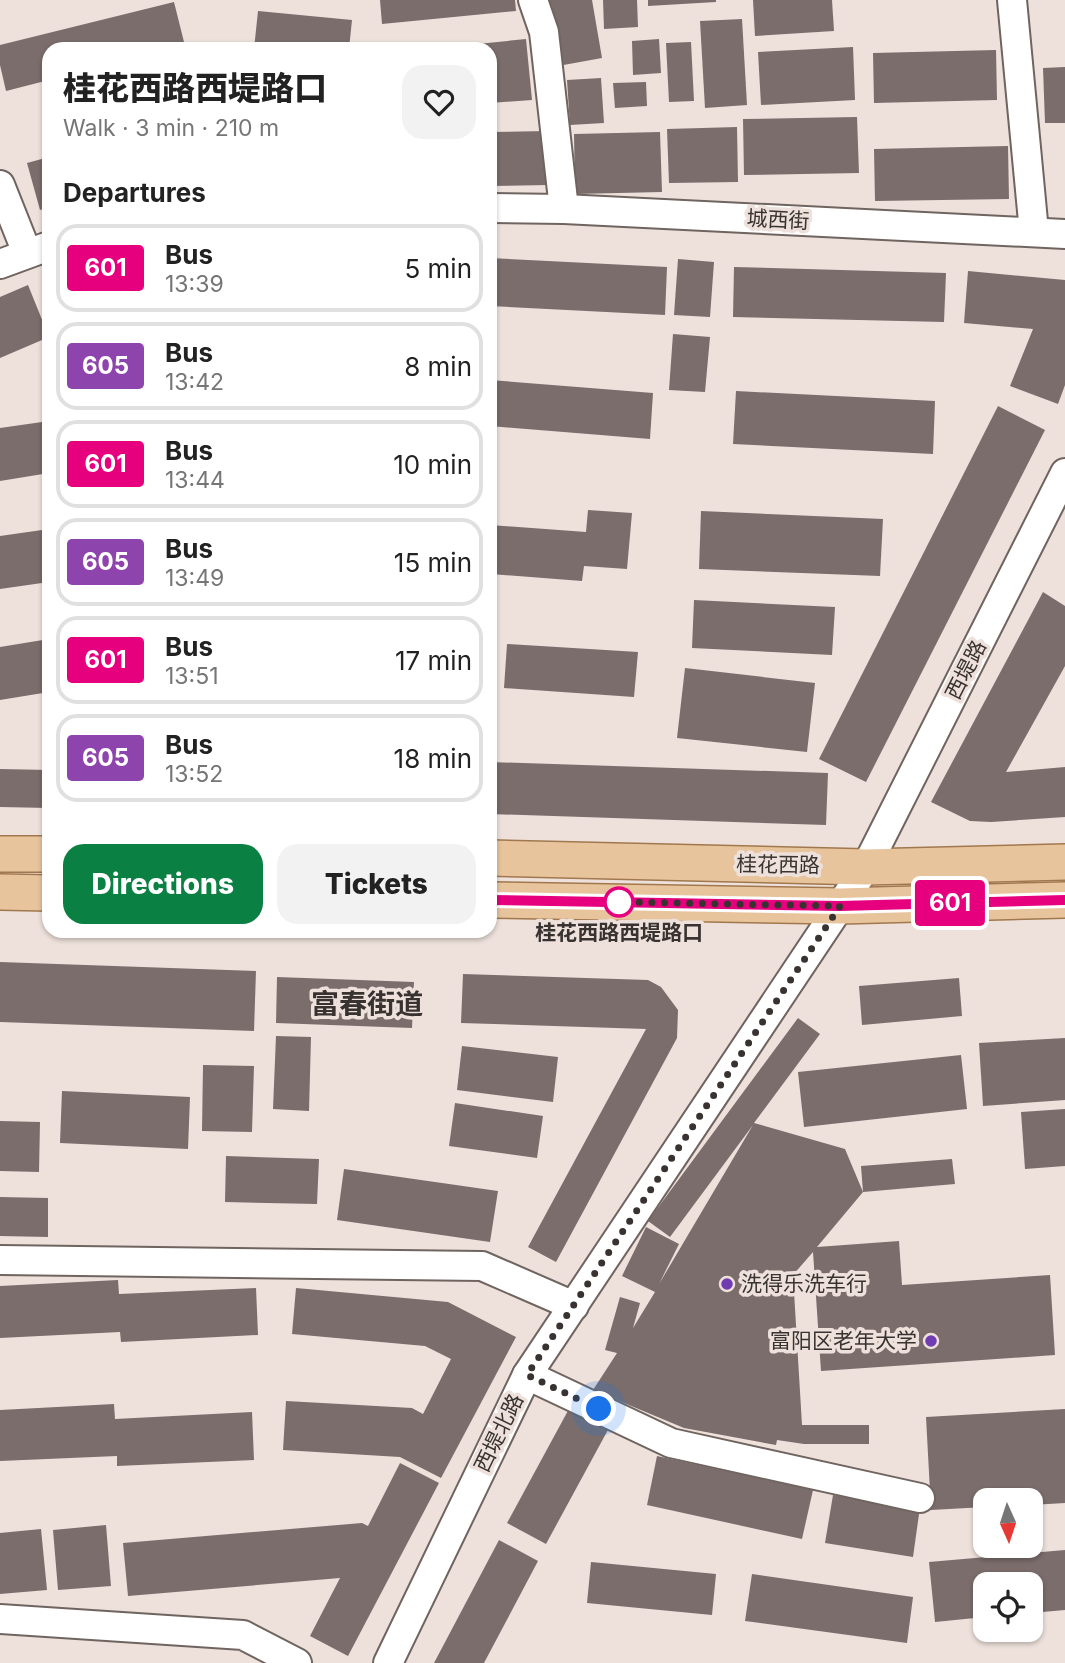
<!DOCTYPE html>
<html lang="en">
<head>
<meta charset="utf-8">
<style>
  body { margin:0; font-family:Inter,"Noto Sans SC",sans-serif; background:#f2f2f2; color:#222; height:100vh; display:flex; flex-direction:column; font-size:26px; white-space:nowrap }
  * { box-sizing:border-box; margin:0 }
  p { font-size:23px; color:#767676 }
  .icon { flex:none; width:38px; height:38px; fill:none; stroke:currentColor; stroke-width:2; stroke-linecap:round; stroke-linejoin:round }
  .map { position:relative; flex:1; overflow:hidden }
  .drawer { position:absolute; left:42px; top:42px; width:455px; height:896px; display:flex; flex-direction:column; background:#fff; border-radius:21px; box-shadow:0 2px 5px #0004 }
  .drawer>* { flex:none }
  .badge { padding:0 14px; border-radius:5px; font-size:24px; line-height:46px }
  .needle { width:46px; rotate:177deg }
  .fabs { position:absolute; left:973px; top:1488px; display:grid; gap:14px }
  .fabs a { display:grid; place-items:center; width:70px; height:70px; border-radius:14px; background:#fff; box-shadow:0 2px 5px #0004; font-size:35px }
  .you { position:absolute; width:35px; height:35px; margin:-18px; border:5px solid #fff; border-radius:50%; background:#1a73e8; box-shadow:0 0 0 10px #1a73e833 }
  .map>.badge { position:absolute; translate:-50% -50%; box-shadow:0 0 0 4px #fff }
  h2 { padding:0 21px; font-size:26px; line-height:63px }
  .round { display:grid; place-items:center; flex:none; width:74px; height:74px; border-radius:21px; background:#f2f2f2 }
  .overview { display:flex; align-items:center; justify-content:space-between; height:119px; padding:0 21px }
  h1 { font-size:33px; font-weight:800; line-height:52px }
  .action { display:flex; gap:14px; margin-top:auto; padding:14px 21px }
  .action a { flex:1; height:80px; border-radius:21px; background:#0b8043; color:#fff; font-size:28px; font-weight:800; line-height:80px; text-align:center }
  .action a+a { background:#f2f2f2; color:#222 }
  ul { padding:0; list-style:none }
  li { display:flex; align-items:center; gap:21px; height:88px; margin:0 14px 10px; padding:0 7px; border:4px solid #e0e0e0; border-radius:21px }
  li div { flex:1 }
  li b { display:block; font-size:26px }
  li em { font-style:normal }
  li .badge { min-width:77px; font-weight:700; text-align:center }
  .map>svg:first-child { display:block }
  .building { fill:#7a6d6c }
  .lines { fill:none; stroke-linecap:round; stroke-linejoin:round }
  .minor-casing { stroke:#6f645f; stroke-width:32 }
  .major-casing { stroke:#a1784d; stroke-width:38 }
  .minor { stroke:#fff; stroke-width:28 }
  .major { stroke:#e8c49d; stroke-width:35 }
  .line-casing { stroke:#fff; stroke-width:16 }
  .line { stroke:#e6007e; stroke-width:10 }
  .walk { stroke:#383331; stroke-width:7; stroke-dasharray:0 12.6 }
  .stop-dot { fill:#fff; stroke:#e6007e; stroke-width:3.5 }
  .poi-dot { fill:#703cb2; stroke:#eee1db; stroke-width:2.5 }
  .labels { text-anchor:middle; stroke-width:7; stroke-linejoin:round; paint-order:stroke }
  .street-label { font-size:21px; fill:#383331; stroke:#eee1db }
  .stop-label { font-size:21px; font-weight:bold; fill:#383331; stroke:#eee1db }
  .poi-label { font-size:21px; fill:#383331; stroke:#eee1db; text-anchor:start }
  .district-label { font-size:28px; font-weight:bold; fill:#383331; stroke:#eee1db }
</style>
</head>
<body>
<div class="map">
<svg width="1065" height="1663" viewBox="0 0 1065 1663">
  <rect width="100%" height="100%" fill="#eee1db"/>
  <g class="building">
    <path d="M380,0h135l1,11 -134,13z"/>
    <path d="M546,0h46l10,58 -44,8z"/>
    <path d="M603,0h34l1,27 -34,2z"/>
    <path d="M648,0h68v2l-68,4z"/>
    <path d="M753,0h79l2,31 -79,5z"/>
    <path d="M174,2l11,44 -136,3v31l-43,11 -6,-26v-20z"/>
    <path d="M258,11l94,9 -3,29h-95z"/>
    <path d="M742,19l5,86 -42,3 -5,-87z"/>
    <path d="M526,39l6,61 -42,3v-54h-62z"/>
    <path d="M659,39l2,34 -28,2 -1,-34z"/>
    <path d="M691,42l3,59 -25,1 -3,-59z"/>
    <path d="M853,47l2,53 -94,5 -3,-53z"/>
    <path d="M996,50l1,50 -123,3 -1,-50z"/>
    <path d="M1065,67v56h-20l-2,-55z"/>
    <path d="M601,78l3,45 -34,2 -3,-45z"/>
    <path d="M646,82l1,24 -32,2 -2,-25z"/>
    <path d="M857,117l2,56 -115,2 -1,-56z"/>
    <path d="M737,127l1,55 -69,1 -2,-54z"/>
    <path d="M547,131l1,54 -58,1v-54z"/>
    <path d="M660,132l2,60 -87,2 -1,-60z"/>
    <path d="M1008,146l1,53 -134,2 -1,-52z"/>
    <path d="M49,157v50l-9,3 -13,-47z"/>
    <path d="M490,258l177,9 -2,48 -175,-9z"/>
    <path d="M678,259l36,3 -4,55 -36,-2z"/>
    <path d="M734,267l212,6 -2,49 -211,-5z"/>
    <path d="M968,271l97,9v105l-7,19 -48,-18 23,-57 -69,-6z"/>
    <path d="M28,285l21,52 -49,21v-61z"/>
    <path d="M673,334l37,3 -5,55 -36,-2z"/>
    <path d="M490,380l163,13 -3,46 -160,-13z"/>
    <path d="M736,391l199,10 -2,53 -200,-10z"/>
    <path d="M998,406l47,24 -179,352 -47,-23z"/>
    <path d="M49,421v52l-49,8v-53z"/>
    <path d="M588,510l44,3 -5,56 -43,-3 -2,15 -92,-7v-49l96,7z"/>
    <path d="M701,511l182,8 -3,57 -181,-7z"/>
    <path d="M49,529v53l-49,7v-53z"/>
    <path d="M1043,592l22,14v60l-59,106 59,-5v50l-74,5 -21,-1 -39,-19z"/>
    <path d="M694,600l141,7 -3,48 -140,-7z"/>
    <path d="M49,639v53l-49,8v-53z"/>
    <path d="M507,644l131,8 -4,45 -130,-9z"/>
    <path d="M685,668l130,15 -8,69 -130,-14z"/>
    <path d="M490,762l338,11 -2,52 -336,-11z"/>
    <path d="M0,769l49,1v38l-49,-1z"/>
    <path d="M0,962l256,9 -2,60 -254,-9z"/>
    <path d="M463,974l185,6 13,7 17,23 -1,28 -121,224 -28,-15 118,-218 -185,-6z"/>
    <path d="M277,977l137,5 -2,46 -136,-5z"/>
    <path d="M959,978l3,38 -100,9 -3,-39z"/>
    <path d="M798,1018l22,16 -66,89 91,26 18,43 -46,55 82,-6 3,44 148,-10 5,80 -234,16 -8,-119 -20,23 9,150h67v19h-65l-27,-4 -1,5 -92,-17 -91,-38 24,-37 -12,-3 15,-53 20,6 -7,25 22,-36 -33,-16 24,-49 33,17 -20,40 94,-159 -83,112 -22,-16z"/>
    <path d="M276,1036l35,1 -2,74 -36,-2z"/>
    <path d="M1065,1038v62l-82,6 -4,-63z"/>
    <path d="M462,1046l96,11 -5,45 -96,-12z"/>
    <path d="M961,1055l6,54 -163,18 -6,-55z"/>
    <path d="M203,1065l51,1 -2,66 -50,-1z"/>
    <path d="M62,1091l128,6 -2,52 -128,-6z"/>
    <path d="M455,1103l88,13 -6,42 -88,-12z"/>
    <path d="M1065,1109v57l-40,3 -4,-57z"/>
    <path d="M0,1121l40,1 -1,50 -39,-1z"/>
    <path d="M226,1156l93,3 -2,45 -92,-2z"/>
    <path d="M952,1159l3,25 -92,8 -2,-26z"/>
    <path d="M344,1169l154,22 -8,51 -153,-22z"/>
    <path d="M0,1197l48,1v39l-48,-1z"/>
    <path d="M118,1280l1,14 137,-6 2,47 -137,7 -1,-10 -120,6v-52z"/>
    <path d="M296,1288l152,14 68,35 -75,141 -41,-21 -117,-7 3,-49 126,7 11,6 28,-55 -26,-13 -133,-12z"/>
    <path d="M114,1404l1,15 137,-7 2,48 -137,6v-10l-117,5v-51z"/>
    <path d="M570,1407l39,21 -63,116 -39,-21z"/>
    <path d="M1065,1409v94l-34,2v-5h-46v7l-54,3 -5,-93z"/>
    <path d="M657,1456l156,34 -11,49 -155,-34z"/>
    <path d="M400,1463l39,20 -91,173 -38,-20 30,-58 -212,18 -5,-53 239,-20 6,3z"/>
    <path d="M833,1495l87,12 -7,50 -88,-14z"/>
    <path d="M106,1525l5,61 -53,4 -5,-60z"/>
    <path d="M41,1529l6,61 -47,4v-61z"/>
    <path d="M499,1540l39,21 -54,102h-50z"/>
    <path d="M1065,1550v60l-34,3v-29h-46v33l-50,5 -6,-60z"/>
    <path d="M591,1562l125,12 -4,41 -125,-12z"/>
    <path d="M752,1574l161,23 -6,46 -162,-22z"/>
  </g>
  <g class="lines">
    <defs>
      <g id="minor">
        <path d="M533,0l11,32 20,177"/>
        <path d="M1012,0l22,232"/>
        <path d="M0,185l27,68"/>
        <path d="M490,208l74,1 501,25"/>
        <path d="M0,264l49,-18"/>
        <path d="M0,1260l482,6 92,40"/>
        <path d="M527,1375l144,68 249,55"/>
        <path d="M0,1619l243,16 54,28"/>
        <path d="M388,1663l139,-288 339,-508 199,-394"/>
      </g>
      <g id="major">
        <path d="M0,854h49"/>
        <path d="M490,858l376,9 199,-5"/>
        <path d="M0,892l49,1"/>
        <path d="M490,900l350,6 225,-6"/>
      </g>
    </defs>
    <use href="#minor" class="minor-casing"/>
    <use href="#major" class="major-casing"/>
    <use href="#minor" class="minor"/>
    <use href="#major" class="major"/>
  </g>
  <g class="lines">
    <defs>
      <path id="line" d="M490,900l350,6 225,-6"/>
    </defs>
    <use href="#line" class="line-casing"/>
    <use href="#line" class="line"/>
    <path class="walk" d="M599,1409l-72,-34 313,-469 -221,-4"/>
  </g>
  <circle class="stop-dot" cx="619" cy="902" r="14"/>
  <g class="poi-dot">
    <circle cx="727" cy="1284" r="7"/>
    <circle cx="931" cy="1341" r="7"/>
  </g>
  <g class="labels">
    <g class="street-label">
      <text transform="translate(778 220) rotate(3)" y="7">城西街</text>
      <text transform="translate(966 670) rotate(-63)" y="7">西堤路</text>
      <text transform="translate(778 865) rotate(1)" y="7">桂花西路</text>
      <text transform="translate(499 1433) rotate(-64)" y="7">西堤北路</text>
    </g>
    <g class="stop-label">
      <text x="619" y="940">桂花西路西堤路口</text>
    </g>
    <g class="poi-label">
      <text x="741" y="1291">洗得乐洗车行</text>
      <text x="917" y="1348" text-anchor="end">富阳区老年大学</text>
    </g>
    <g class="district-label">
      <text x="367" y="1014">富春街道</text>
    </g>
  </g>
</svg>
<div class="fabs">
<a><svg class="needle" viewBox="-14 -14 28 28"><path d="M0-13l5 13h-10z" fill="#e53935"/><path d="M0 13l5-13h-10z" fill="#767676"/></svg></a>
<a><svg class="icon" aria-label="locate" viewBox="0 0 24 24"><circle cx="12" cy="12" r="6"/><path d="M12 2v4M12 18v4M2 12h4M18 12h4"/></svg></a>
</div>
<div class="you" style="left:599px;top:1409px"></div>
<b class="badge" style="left:950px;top:903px;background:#e6007e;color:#fff">601</b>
<section class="drawer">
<div class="overview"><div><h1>桂花西路西堤路口</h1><p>Walk · 3 min · 210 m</p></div><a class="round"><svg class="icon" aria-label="heart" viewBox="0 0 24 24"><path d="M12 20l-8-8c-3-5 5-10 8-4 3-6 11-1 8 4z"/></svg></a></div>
<h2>Departures</h2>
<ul>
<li><span class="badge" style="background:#e6007e;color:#fff">601</span><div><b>Bus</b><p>13:39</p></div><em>5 min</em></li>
<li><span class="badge" style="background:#8e44ad;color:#fff">605</span><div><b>Bus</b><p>13:42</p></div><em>8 min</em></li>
<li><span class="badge" style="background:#e6007e;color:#fff">601</span><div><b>Bus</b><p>13:44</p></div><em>10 min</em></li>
<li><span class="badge" style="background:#8e44ad;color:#fff">605</span><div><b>Bus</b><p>13:49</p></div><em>15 min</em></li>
<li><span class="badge" style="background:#e6007e;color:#fff">601</span><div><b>Bus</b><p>13:51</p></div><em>17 min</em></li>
<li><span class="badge" style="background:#8e44ad;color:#fff">605</span><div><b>Bus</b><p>13:52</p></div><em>18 min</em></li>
</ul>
<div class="action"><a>Directions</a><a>Tickets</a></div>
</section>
</div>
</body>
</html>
